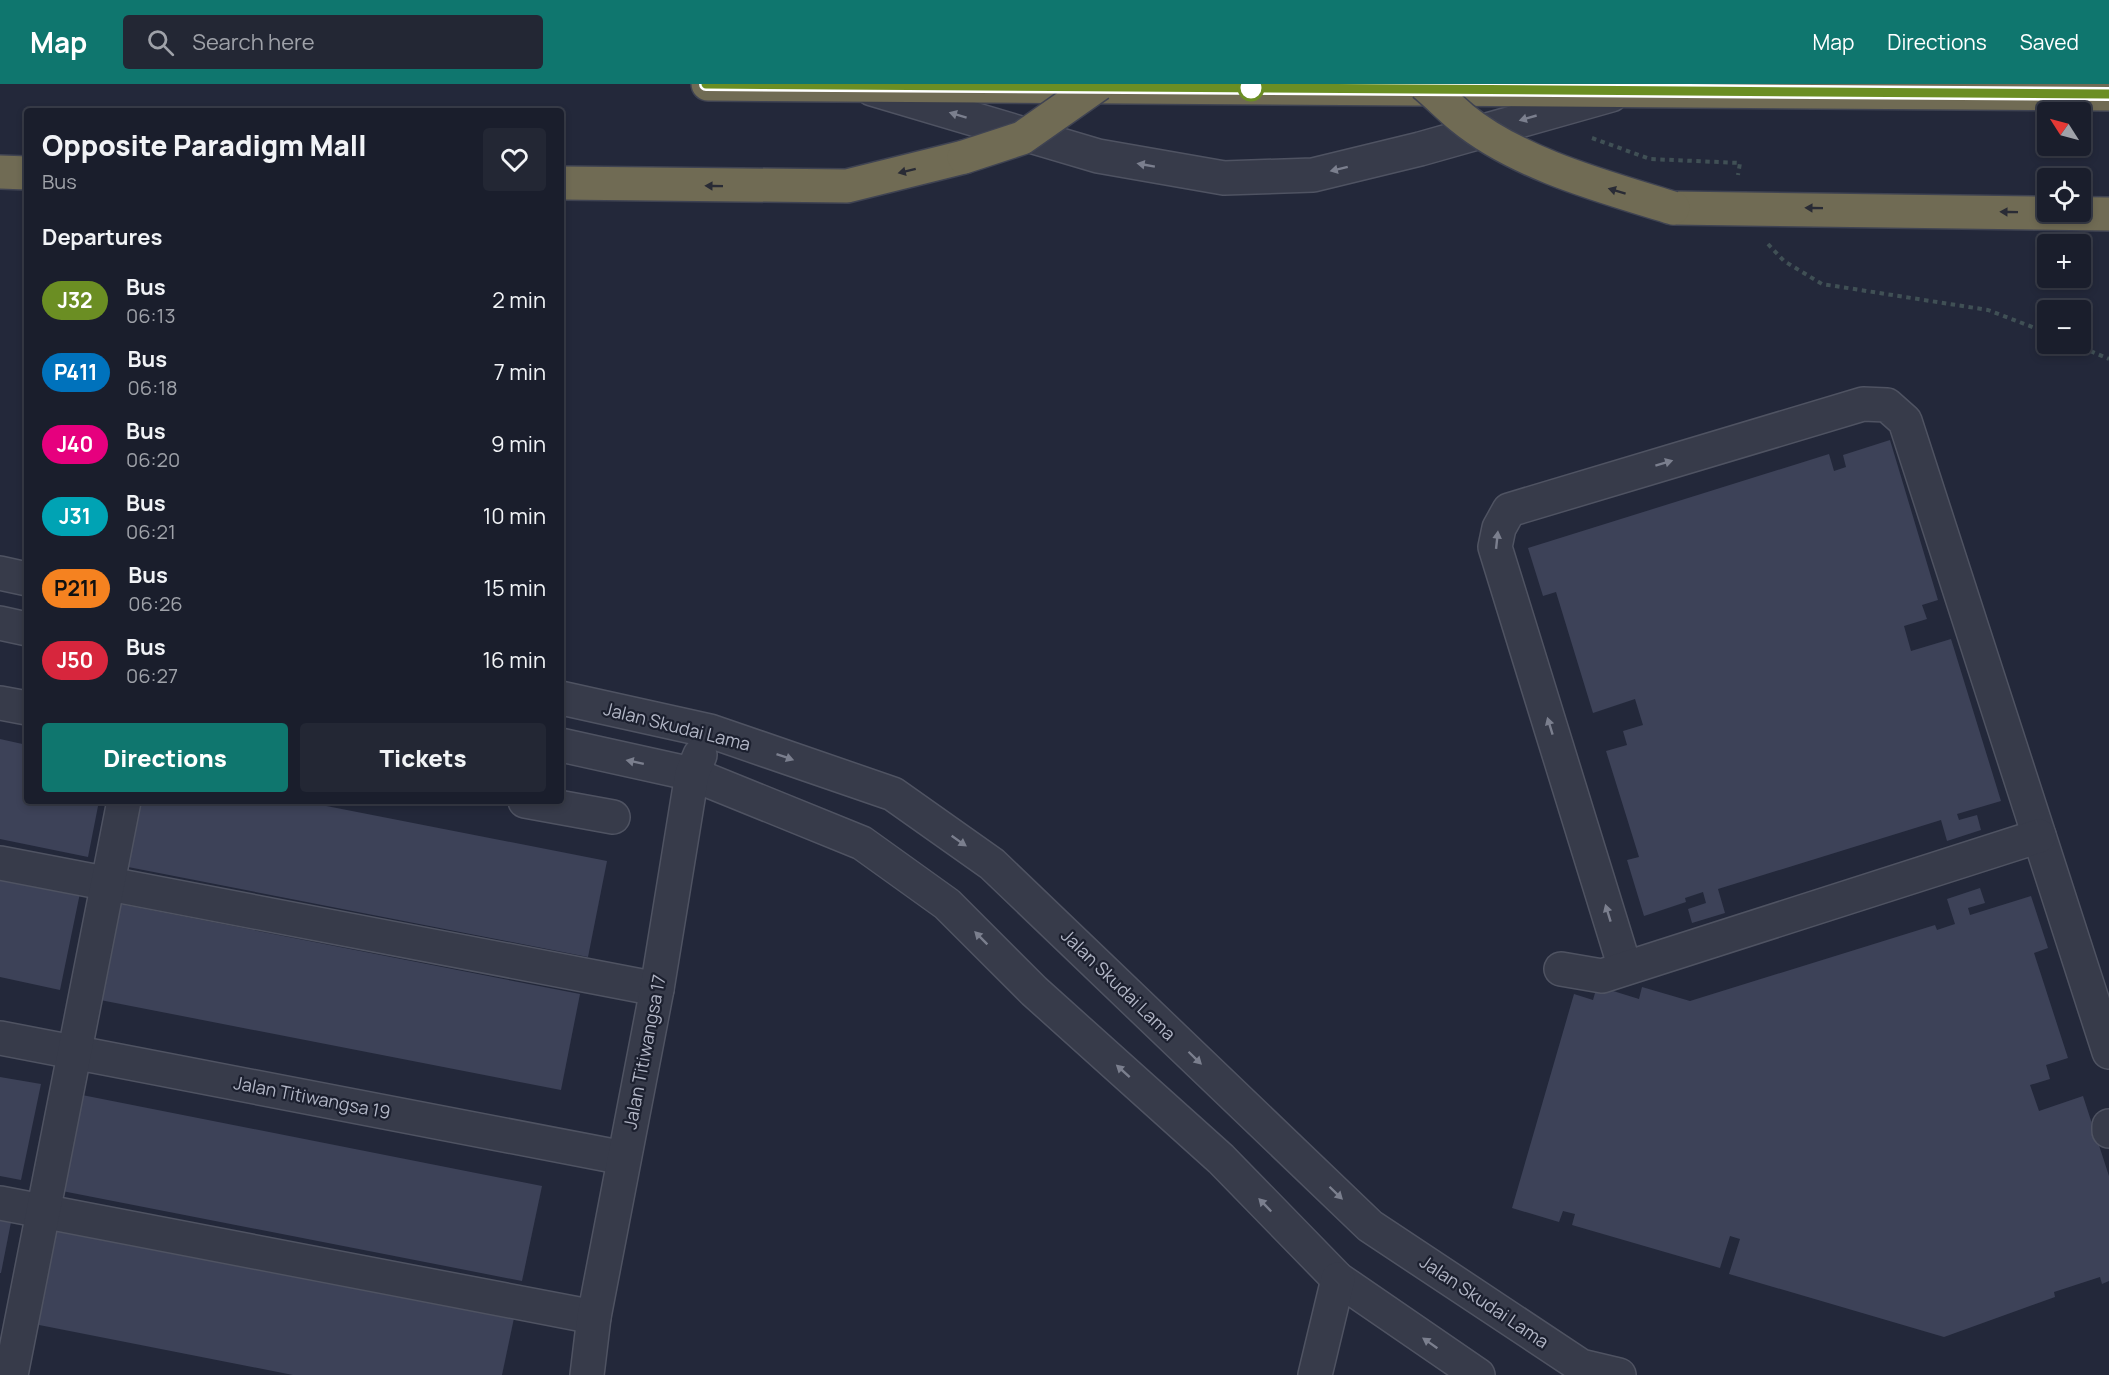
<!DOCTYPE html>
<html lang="en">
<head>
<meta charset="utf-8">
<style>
  body { margin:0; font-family:Manrope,sans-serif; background:#232734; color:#f1f3f6; height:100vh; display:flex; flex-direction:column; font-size:22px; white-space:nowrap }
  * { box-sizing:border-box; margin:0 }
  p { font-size:20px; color:#9fa2a9 }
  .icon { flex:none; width:33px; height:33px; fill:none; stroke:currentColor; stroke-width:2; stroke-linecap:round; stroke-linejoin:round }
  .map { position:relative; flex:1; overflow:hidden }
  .side { position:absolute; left:24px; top:24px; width:540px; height:696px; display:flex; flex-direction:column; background:#1a1e2c; border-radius:6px; box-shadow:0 3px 9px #0003,0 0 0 2px #383c48 }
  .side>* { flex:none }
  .badge { padding:0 12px; border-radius:20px; font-size:21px; line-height:39px }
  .needle { width:39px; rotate:306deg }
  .tools { position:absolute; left:2037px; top:18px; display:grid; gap:12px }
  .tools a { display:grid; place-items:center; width:54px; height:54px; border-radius:6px; background:#1a1e2c; box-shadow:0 3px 9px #0003,0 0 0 2px #383c48; font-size:30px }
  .map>.badge { position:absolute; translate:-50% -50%; box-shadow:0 0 0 3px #fff }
  h2 { padding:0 18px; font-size:22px; line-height:54px }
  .round { display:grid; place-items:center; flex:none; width:63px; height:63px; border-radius:6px; background:#232734 }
  .headline { display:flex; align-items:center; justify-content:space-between; height:102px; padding:0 18px }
  h1 { font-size:28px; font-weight:800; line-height:45px }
  .primary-button { display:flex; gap:12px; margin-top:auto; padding:12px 18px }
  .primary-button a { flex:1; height:69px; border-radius:6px; background:#0f766e; color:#fff; font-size:24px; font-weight:800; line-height:69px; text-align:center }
  .primary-button a+a { background:#232734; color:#f1f3f6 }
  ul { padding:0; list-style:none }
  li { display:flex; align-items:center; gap:18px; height:72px; padding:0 18px }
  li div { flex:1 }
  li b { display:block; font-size:22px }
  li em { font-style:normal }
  li .badge { min-width:66px; font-weight:700; text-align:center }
  header { display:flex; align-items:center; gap:36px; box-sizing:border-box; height:84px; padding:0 30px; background:#0f766e; color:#fff }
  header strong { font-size:28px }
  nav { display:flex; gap:33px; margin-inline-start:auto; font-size:21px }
  .search { width:420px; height:54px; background:#232734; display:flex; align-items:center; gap:15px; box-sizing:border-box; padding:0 21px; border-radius:6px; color:#9fa2a9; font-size:22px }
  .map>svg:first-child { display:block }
  .building { fill:#3d4258 }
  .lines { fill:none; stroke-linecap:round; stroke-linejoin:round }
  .minor-casing { stroke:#4f5362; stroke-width:36 }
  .highway-casing { stroke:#3f4352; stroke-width:36 }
  .path { stroke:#405055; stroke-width:4; stroke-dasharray:4.5 4.5; stroke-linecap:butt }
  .minor { stroke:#373b4a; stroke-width:33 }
  .highway { stroke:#706b54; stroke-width:33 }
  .highway-bridge-casing { stroke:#3f4352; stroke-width:36; stroke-linecap:butt }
  .highway-bridge { stroke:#706b54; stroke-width:33 }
  .oneway { fill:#7b7f8e }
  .oneway2 { fill:#292b35 }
  .line-casing { stroke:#fff; stroke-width:14 }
  .line { stroke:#6b8e23; stroke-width:9 }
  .stop-dot { fill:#fff; stroke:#6b8e23; stroke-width:3 }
  .labels { text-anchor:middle; stroke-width:4.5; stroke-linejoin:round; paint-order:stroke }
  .street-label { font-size:18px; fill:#b2b6c6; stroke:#1c202f }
</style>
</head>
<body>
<header>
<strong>Map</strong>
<div class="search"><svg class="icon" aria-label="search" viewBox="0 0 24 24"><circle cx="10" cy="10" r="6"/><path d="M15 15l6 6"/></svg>Search here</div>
<nav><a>Map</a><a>Directions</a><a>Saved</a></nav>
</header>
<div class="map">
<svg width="2109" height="1291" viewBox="0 0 2109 1291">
  <rect width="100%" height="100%" fill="#23283a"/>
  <g class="building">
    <path d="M1890,356l48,160 -16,5 5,14 -23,7 7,25 40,-12 50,162 -44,13 2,6 18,-5 4,15 -34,11 -6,-21 -223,69 7,24 -33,10 -4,-14 18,-6 -3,-11 -18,6 1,4 -42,14 -17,-56 12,-3 -33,-106 21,-6 -4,-14 20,-6 -8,-26 -42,14 -37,-121 -13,4 -15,-48 301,-94 5,17 12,-4 -3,-12z"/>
    <path d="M0,655l27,6v56h72l-11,56 -88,-18z"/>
    <path d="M136,717h165l306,60 -19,96 -465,-91z"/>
    <path d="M0,794l80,15 -20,97 -60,-13z"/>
    <path d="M1980,804l5,15 -17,5 2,7 61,-19 17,52 -14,5 34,105 -22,7 4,14 -20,6 9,26 44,-15 26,80v105l-7,3 -2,-7 -46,15 1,5 -111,40 -215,-63 11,-35 -10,-3 -10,32 -148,-43 3,-11 -12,-3 -4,11 -47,-14 62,-214 19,6 4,-14 42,13 3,-12 48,14 245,-76 2,5 18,-6 -8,-25z"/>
    <path d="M115,819l465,91 -19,96 -466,-91z"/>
    <path d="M0,993l41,7 -20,96 -21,-4z"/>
    <path d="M77,1010l465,92 -20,95 -465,-91z"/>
    <path d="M0,1131l12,2 -11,56h-1z"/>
    <path d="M48,1143l466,91 -12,57h-209l-264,-52z"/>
  </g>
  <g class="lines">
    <defs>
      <g id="minor">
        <path d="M872,5l226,67 126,22 89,-3 107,-26 191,-54"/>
        <path d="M0,489l27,6"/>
        <path d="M0,539l27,6"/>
        <path d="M561,614l149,33 183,63 99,70 378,362 211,140 38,9"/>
        <path d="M0,619l27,5"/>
        <path d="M561,661l131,29 170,69 85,61 87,87 187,168 117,120 140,96"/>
        <path d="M525,717l88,16"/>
        <path d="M0,779l657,126"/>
        <path d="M1625,884l-130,-421 4,-19 10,-18 354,-106 24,1 18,16 204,631"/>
        <path d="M1561,885l41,7 437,-140"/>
        <path d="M0,954l624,120"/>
        <path d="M2109,1042v5"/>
        <path d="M0,1119l594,114"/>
        <path d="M11,1291l113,-574"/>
        <path d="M587,1291l7,-58 63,-328 35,-215 8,-19"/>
        <path d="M1315,1291l23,-96"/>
      </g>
      <g id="highway">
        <path d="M708,0l1401,10"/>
        <path d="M0,88l27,1"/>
        <path d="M561,99l286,3 117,-29"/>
        <path d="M1673,124l436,6"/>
      </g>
    </defs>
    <use href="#minor" class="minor-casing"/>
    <use href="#highway" class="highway-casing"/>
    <g class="path">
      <path d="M1592,54l58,21 90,4 -2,12"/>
      <path d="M1768,160l16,17 38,23 166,26 60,23"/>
      <path d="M2074,260l35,15"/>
    </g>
    <use href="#minor" class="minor"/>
    <use href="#highway" class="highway"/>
    <defs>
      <g id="highway-bridge">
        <path d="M1424,0c13,11 25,23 38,34 56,46 143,69 211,90"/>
        <path d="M964,73l58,-19 77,-54"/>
      </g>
    </defs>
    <use href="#highway-bridge" class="highway-bridge-casing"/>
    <use href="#highway-bridge" class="highway-bridge"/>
  </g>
  <defs><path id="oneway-solid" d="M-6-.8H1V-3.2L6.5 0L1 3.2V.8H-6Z" transform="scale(1.5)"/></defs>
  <g class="oneway">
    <use href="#oneway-solid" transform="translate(958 31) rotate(-163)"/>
    <use href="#oneway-solid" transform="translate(1528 34) rotate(164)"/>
    <use href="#oneway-solid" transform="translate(1146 81) rotate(-170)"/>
    <use href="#oneway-solid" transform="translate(1339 85) rotate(166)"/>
    <use href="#oneway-solid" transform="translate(1664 379) rotate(-17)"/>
    <use href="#oneway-solid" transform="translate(1497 456) rotate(-84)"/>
    <use href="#oneway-solid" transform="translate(1550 642) rotate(-107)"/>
    <use href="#oneway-solid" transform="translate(785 673) rotate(19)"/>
    <use href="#oneway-solid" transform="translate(635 678) rotate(-168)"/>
    <use href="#oneway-solid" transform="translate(959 757) rotate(35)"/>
    <use href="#oneway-solid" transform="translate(1608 829) rotate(-107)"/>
    <use href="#oneway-solid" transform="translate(981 854) rotate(-135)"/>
    <use href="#oneway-solid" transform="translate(1195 974) rotate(44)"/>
    <use href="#oneway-solid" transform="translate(1123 987) rotate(-138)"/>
    <use href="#oneway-solid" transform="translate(1336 1109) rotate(44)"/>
    <use href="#oneway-solid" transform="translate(1265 1121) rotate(-134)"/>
    <use href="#oneway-solid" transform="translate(1430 1259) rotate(-145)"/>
  </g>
  <g class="oneway2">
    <use href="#oneway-solid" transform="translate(907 87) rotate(166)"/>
    <use href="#oneway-solid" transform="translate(714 102) rotate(-179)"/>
    <use href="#oneway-solid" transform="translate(1617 107) rotate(-163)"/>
    <use href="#oneway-solid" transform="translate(1814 124) rotate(-179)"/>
    <use href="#oneway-solid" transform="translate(2009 128) rotate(-179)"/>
  </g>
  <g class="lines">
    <defs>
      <path id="line" d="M706,0l1403,10"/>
    </defs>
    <use href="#line" class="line-casing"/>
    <use href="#line" class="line"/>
  </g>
  <circle class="stop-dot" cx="1251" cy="4" r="12"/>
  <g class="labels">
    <g class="street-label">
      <text transform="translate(677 643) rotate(14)" y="6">Jalan Skudai Lama</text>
      <text transform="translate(1118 901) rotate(44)" y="6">Jalan Skudai Lama</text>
      <text transform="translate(645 968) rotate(-79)" y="6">Jalan Titiwangsa 17</text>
      <text transform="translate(312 1014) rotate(11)" y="6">Jalan Titiwangsa 19</text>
      <text transform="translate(1484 1218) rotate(34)" y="6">Jalan Skudai Lama</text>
    </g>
  </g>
</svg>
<div class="tools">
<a><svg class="needle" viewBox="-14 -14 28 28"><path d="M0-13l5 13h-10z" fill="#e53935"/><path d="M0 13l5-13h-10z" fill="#9fa2a9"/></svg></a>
<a><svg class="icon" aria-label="locate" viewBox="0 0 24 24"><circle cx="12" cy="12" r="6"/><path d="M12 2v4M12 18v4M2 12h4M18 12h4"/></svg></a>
<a>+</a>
<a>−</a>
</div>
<section class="side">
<div class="headline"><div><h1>Opposite Paradigm Mall</h1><p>Bus</p></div><a class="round"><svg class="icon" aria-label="heart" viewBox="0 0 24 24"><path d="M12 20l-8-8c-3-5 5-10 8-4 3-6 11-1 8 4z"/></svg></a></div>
<h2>Departures</h2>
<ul>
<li><span class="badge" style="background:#6b8e23;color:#fff">J32</span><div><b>Bus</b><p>06:13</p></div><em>2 min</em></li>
<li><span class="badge" style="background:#0072bc;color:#fff">P411</span><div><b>Bus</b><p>06:18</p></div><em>7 min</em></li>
<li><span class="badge" style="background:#e6007e;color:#fff">J40</span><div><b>Bus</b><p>06:20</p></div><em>9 min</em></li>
<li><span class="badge" style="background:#00a3b4;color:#fff">J31</span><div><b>Bus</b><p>06:21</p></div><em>10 min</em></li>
<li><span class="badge" style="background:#f58220;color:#111">P211</span><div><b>Bus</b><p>06:26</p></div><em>15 min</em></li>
<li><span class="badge" style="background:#d7263d;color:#fff">J50</span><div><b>Bus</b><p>06:27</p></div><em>16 min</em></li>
</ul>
<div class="primary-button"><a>Directions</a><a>Tickets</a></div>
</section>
</div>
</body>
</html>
